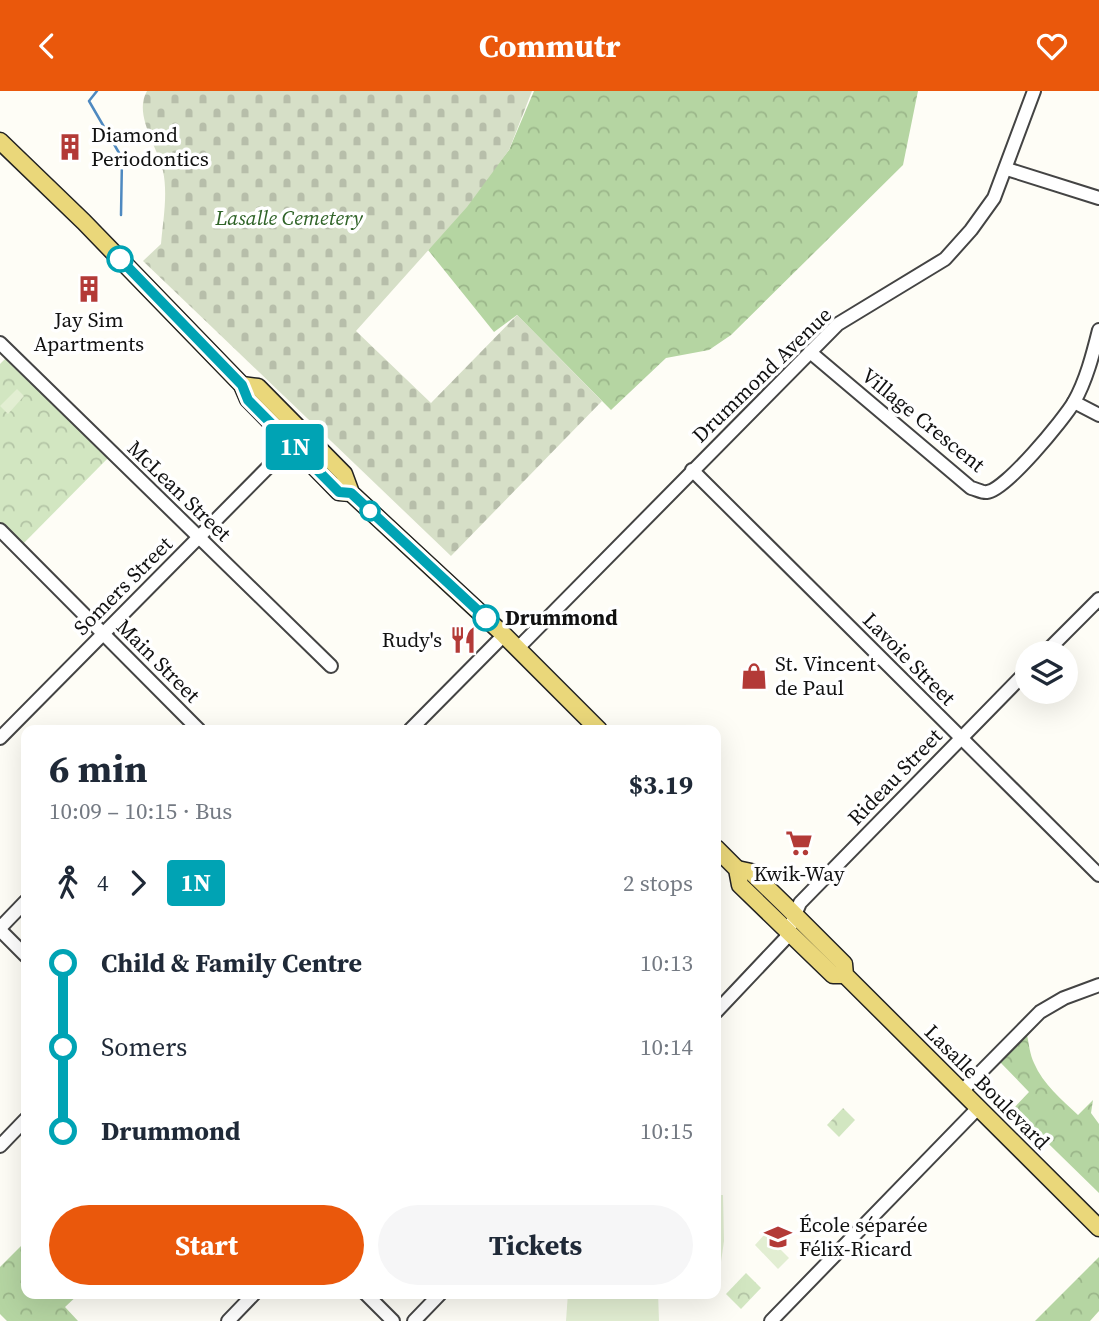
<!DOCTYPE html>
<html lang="en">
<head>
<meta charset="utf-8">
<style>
  body { margin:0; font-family:"Source Serif 4",serif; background:#f6f6f7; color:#1f2937; height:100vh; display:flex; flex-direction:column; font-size:26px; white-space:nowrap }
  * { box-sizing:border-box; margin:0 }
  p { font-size:23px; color:#747a83 }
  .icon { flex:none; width:38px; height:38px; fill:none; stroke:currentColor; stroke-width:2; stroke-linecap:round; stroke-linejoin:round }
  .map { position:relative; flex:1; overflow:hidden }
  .drawer { position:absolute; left:21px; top:634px; width:700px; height:574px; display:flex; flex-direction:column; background:#fff; border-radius:14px; box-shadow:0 7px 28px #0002 }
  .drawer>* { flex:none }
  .badge { padding:0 14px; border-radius:5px; font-size:24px; line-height:46px }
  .fabs { position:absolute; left:1015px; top:550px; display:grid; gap:14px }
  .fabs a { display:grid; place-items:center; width:63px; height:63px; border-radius:50%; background:#fff; box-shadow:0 7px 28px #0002; font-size:35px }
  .map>.badge { position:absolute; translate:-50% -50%; box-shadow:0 0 0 4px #fff }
  .legs { display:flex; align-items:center; gap:10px; height:77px; padding:0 28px; font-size:23px }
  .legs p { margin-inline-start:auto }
  .overview { display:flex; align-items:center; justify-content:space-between; height:119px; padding:0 28px }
  h1 { font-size:38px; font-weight:700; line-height:52px }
  .primary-button { display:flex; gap:14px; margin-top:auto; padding:14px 28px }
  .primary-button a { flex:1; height:80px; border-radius:42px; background:#ea580c; color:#fff; font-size:28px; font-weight:700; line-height:80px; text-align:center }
  .primary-button a+a { background:#f6f6f7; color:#1f2937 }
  ul { padding:0 28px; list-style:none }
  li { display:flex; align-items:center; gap:24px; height:84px; font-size:26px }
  li i { display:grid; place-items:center; width:10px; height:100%; margin:0 9px; background:currentColor }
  li i::after { content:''; width:18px; height:18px; margin:-9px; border:5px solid; border-radius:50%; background:#fff }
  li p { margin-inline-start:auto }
  li:first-child i { background:linear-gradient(#0000 50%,currentColor 0) }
  li:last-child i { background:linear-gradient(currentColor 50%,#0000 0) }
  header { display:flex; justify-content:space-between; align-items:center; height:91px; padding:0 28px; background:#ea580c; color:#fff; font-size:32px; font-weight:700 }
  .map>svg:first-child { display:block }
  .forest { fill:url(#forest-crowns) }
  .cemetery { fill:url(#cemetery-stones) }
  .park { fill:url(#park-crowns) }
  .pitch { fill:#e2eed2 }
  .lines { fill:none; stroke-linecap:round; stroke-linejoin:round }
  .stream { stroke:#4e89c0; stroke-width:2.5 }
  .minor-casing { stroke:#444; stroke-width:16 }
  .major-casing { stroke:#222; stroke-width:19 }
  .minor { stroke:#fff; stroke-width:12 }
  .major { stroke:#ead77a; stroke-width:16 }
  .line-1-casing { stroke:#fff; stroke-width:16 }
  .line-1 { stroke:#00a3b4; stroke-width:10 }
  .stop-1-dot { fill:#fff; stroke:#00a3b4; stroke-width:3.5 }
  .labels { text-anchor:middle; stroke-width:7; stroke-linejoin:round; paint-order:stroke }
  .poi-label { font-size:21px; fill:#111; stroke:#fff; text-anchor:start }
  .park-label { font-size:21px; font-style:italic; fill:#2f6327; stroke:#fff }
  .street-label { font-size:21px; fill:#111; stroke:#fff }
  .stop-label { font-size:21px; font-weight:bold; fill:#111; stroke:#fff; text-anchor:start }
</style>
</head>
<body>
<header><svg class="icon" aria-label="back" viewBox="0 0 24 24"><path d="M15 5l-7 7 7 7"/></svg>Commutr<svg class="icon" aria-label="heart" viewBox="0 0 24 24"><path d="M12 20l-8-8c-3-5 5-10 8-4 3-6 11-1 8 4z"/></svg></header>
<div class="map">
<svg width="1099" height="1230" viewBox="0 0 1099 1230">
  <defs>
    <pattern id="forest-crowns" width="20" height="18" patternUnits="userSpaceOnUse" patternTransform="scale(1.75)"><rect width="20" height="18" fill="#b5d5a2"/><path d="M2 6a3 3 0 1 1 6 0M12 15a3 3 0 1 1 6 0" fill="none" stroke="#9bb68a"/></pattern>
    <pattern id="cemetery-stones" width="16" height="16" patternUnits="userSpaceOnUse" patternTransform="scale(1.75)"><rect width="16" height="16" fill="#d6dfc7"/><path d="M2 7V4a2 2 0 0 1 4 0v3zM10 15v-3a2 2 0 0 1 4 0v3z" fill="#b7beaa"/></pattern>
    <pattern id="park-crowns" width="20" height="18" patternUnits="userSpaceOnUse" patternTransform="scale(1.75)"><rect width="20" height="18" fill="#d2e6c1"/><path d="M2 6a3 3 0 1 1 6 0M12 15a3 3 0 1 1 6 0" fill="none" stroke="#b3c4a5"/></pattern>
  </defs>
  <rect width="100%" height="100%" fill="#fefdf6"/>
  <g class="forest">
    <path d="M534,0h384l-15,74 -172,170 -22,15 -43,8 -55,52 -94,-95 -23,17 -66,-82 81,-100z"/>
    <path d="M1027,944c2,9 3,20 7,28 9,21 28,37 44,52l15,-15 -2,13 8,11v69l-86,-84 16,-17 -29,-30z"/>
    <path d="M26,1150v52h54l-15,14 13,14h-71l-7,-7v-47z"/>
    <path d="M1099,1166v54l-9,10h-55z"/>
  </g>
  <path class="cemetery" d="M147,0h385l-23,59 -42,57 -111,124 75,72 86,-88 85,86 -151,155 -308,-295 18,-17c2,-23 7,-50 2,-73 -5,-24 -30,-56 -16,-80z"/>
  <g class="park">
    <path d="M10,263l102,100 -94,95 -18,-18v-167z"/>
    <path d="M843,1017l12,12 -16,17 -12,-12z"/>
    <path d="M746,1182l15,15 -20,21 -15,-15z"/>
  </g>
  <g class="pitch">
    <path d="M17,298l7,7 -16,18 -8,-8z"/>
    <path d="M716,1104h7l1,46 -7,49z"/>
    <path d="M765,1143l24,24 -11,11 -23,-24z"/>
    <path d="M568,1202h90l1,28h-93z"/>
  </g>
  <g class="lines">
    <path class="stream" d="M97,0l-8,10 33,57 -1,57"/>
    <defs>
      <g id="minor">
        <path d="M1007,78l92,29"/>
        <path d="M0,252l331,323"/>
        <path d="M810,261l161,136c5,1 12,5 16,4 18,-1 77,-73 87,-90 12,-21 19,-48 25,-72"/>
        <path d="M1074,311l25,13"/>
        <path d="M692,379l407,405"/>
        <path d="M0,439l199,200"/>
        <path d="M518,557l320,-324 107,-65 26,-29 23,-32 40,-107"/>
        <path d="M1045,562l54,-54"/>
        <path d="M410,639l94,-95"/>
        <path d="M0,647l298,-301"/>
        <path d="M0,837l26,-27"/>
        <path d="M0,839l26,26"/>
        <path d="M716,921l69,-73 15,-36 227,-232"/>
        <path d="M961,1001l79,-80 24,-14 35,-13"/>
        <path d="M0,1055l26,-27"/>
        <path d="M365,1202l28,28"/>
        <path d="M228,1230l27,-28"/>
        <path d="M414,1230l27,-28"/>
        <path d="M771,1230l207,-213"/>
      </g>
      <g id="major">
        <path d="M0,50l84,81 158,163 6,14 91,93 12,1"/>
        <path d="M242,294l16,2 86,87 7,19 153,142 95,95"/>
        <path d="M716,757l21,21 3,16 93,90h12"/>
        <path d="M737,778l14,3 33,32 60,60 1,11 254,253"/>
      </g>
    </defs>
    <use href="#minor" class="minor-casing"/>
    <use href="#major" class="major-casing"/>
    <use href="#minor" class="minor"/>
    <use href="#major" class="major"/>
  </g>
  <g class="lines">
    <defs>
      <path id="line-1" d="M120,168l122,126 6,15 91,92 12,1 135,125"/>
    </defs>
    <use href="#line-1" class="line-1-casing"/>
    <use href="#line-1" class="line-1"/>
  </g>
  <defs>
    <symbol id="building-bare" viewBox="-9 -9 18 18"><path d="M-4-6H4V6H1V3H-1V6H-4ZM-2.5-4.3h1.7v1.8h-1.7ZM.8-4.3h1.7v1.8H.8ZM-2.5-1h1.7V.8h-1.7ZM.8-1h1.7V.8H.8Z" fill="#b33a37" stroke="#fff" stroke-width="2.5" paint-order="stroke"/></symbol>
    <symbol id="restaurant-bare" viewBox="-9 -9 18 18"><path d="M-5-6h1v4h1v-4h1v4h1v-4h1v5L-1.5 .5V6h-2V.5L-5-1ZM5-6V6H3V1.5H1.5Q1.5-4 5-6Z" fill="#b33a37" stroke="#fff" stroke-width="2.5" paint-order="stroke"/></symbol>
    <symbol id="shop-bare" viewBox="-9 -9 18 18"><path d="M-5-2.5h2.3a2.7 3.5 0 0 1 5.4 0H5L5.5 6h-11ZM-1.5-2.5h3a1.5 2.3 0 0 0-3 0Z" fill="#b33a37" stroke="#fff" stroke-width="2.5" paint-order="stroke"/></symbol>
    <symbol id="supermarket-bare" viewBox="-9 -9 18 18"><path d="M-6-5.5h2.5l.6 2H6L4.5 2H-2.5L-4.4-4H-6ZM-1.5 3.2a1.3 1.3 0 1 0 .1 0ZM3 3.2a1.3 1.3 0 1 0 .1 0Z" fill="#b33a37" stroke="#fff" stroke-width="2.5" paint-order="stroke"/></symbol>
    <symbol id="school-bare" viewBox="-9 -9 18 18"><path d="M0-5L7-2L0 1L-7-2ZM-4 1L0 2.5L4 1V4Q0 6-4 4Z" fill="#b33a37" stroke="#fff" stroke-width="2.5" paint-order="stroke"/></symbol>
  </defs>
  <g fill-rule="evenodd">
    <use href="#building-bare" x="51" y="37" width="38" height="38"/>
    <use href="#building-bare" x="70" y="179" width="38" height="38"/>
    <use href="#restaurant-bare" x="444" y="530" width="38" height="38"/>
    <use href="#shop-bare" x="735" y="566" width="38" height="38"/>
    <use href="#supermarket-bare" x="780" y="733" width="38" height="38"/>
    <use href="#school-bare" x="759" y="1127" width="38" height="38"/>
  </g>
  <g class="stop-1-dot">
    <circle cx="120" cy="168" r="12"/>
    <circle cx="370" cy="420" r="9"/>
    <circle cx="486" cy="527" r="12"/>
  </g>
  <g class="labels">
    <g class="poi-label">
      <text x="91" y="51">Diamond<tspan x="91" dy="24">Periodontics</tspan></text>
      <text x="89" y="236" text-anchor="middle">Jay Sim<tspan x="89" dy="24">Apartments</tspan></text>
      <text x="442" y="556" text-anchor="end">Rudy's</text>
      <text x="775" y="580">St. Vincent<tspan x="775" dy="24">de Paul</tspan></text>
      <text x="799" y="790" text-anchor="middle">Kwik-Way</text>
      <text x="799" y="1141">École séparée<tspan x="799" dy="24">Félix-Ricard</tspan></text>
    </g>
    <g class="park-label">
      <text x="289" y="134">Lasalle Cemetery</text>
    </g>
    <g class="street-label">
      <text transform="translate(762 284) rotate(-44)" y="7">Drummond Avenue</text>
      <text transform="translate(923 329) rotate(39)" y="7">Village Crescent</text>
      <text transform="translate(179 400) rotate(44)" y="7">McLean Street</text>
      <text transform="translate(123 495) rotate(-45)" y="7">Somers Street</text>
      <text transform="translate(909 568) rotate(45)" y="7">Lavoie Street</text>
      <text transform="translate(158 570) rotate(45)" y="7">Main Street</text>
      <text transform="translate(895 686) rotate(-46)" y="7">Rideau Street</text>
      <text transform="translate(987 996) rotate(45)" y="7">Lasalle Boulevard</text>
    </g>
    <g class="stop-label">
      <text x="505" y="534">Drummond</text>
    </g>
  </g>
</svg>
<div class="fabs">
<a><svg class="icon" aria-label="layers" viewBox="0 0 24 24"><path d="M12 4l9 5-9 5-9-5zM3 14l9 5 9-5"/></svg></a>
</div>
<b class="badge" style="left:295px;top:356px;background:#00a3b4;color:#fff">1N</b>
<section class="drawer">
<div class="overview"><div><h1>6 min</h1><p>10:09 – 10:15 · Bus</p></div><b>$3.19</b></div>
<div class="legs"><svg class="icon" aria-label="walk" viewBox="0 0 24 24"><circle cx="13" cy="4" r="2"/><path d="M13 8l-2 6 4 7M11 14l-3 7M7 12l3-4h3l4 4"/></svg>4<svg class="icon" aria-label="forward" viewBox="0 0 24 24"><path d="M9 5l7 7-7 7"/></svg><b class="badge" style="background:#00a3b4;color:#fff">1N</b><p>2 stops</p></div>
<ul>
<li><i style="color:#00a3b4"></i><b>Child &amp; Family Centre</b><p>10:13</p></li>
<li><i style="color:#00a3b4"></i><span>Somers</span><p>10:14</p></li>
<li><i style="color:#00a3b4"></i><b>Drummond</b><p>10:15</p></li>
</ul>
<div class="primary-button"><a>Start</a><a>Tickets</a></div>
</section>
</div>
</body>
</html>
